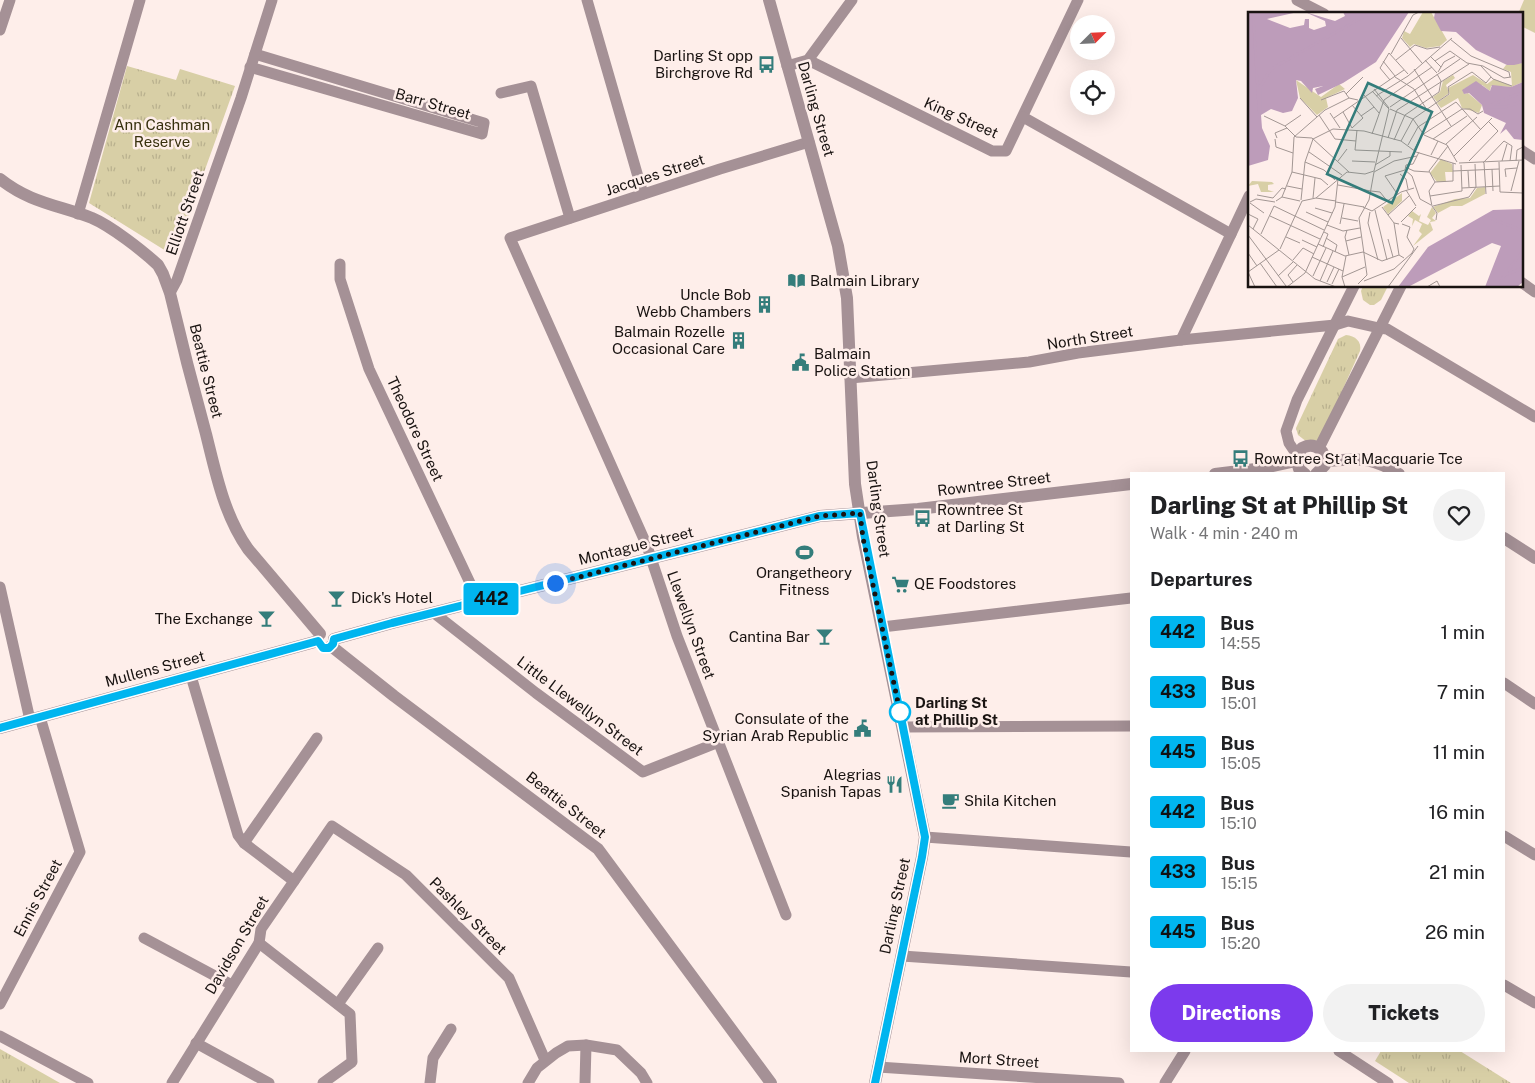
<!DOCTYPE html>
<html lang="en">
<head>
<meta charset="utf-8">
<style>
  body { margin:0; font-family:"Public Sans",sans-serif; background:#f2f2f2; color:#202124; height:100vh; display:flex; flex-direction:column; font-size:19px; white-space:nowrap }
  * { box-sizing:border-box; margin:0 }
  p { font-size:16px; color:#757577 }
  .icon { flex:none; width:28px; height:28px; fill:none; stroke:currentColor; stroke-width:2; stroke-linecap:round; stroke-linejoin:round }
  .map { position:relative; flex:1; overflow:hidden }
  .panel { position:absolute; left:1130px; top:472px; width:375px; height:580px; display:flex; flex-direction:column; background:#fff; border-radius:0px; box-shadow:0 5px 20px #0002 }
  .panel>* { flex:none }
  .badge { padding:0 10px; border-radius:4px; font-size:18px; line-height:32px }
  .needle { width:32px; rotate:66deg }
  .buttons { position:absolute; left:1070px; top:15px; display:grid; gap:10px }
  .buttons a { display:grid; place-items:center; width:45px; height:45px; border-radius:50%; background:#fff; box-shadow:0 5px 20px #0002; font-size:25px }
  .you { position:absolute; width:25px; height:25px; margin:-12px; border:4px solid #fff; border-radius:50%; background:#1a73e8; box-shadow:0 0 0 8px #1a73e833 }
  .map>.badge { position:absolute; translate:-50% -50%; box-shadow:0 0 0 2px #fff }
  h2 { padding:0 20px; font-size:19px; line-height:45px }
  .round { display:grid; place-items:center; flex:none; width:52px; height:52px; border-radius:26px; background:#f2f2f2 }
  .summary { display:flex; align-items:center; justify-content:space-between; height:85px; padding:0 20px }
  h1 { font-size:24px; font-weight:800; line-height:38px }
  .button { display:flex; gap:10px; margin-top:auto; padding:10px 20px }
  .button a { flex:1; height:58px; border-radius:30px; background:#7c3aed; color:#fff; font-size:20px; font-weight:800; line-height:58px; text-align:center }
  .button a+a { background:#f2f2f2; color:#202124 }
  ul { padding:0; list-style:none }
  li { display:flex; align-items:center; gap:15px; height:60px; padding:0 20px }
  li div { flex:1 }
  li b { display:block; font-size:19px }
  li em { font-style:normal }
  li .badge { min-width:55px; font-weight:700; text-align:center }
  .map>svg:first-child { display:block }
  .grass { fill:url(#grass-tufts) }
  .garden { fill:#d8cfa6 }
  .lines { fill:none; stroke-linecap:round; stroke-linejoin:round }
  .minor { stroke:#a59196; stroke-width:11 }
  .tertiary { stroke:#a59196; stroke-width:12 }
  .line-casing { stroke:#fff; stroke-width:11 }
  .line { stroke:#00b5ef; stroke-width:8 }
  .walk { stroke:#191311; stroke-width:5; stroke-dasharray:0 9 }
  .stop-dot { fill:#fff; stroke:#00b5ef; stroke-width:2.5 }
  .labels { text-anchor:middle; stroke-width:5; stroke-linejoin:round; paint-order:stroke }
  .poi-label { font-size:15px; fill:#191311; stroke:#feeeea; text-anchor:end }
  .street-label { font-size:15px; fill:#191311; stroke:#feeeea }
  .park-label { font-size:15px; fill:#37300e; stroke:#feeeea }
  .stop-label { font-size:15px; font-weight:bold; fill:#191311; stroke:#feeeea; text-anchor:start }
  .inset-river { fill:none; stroke:#bd9cba; stroke-width:2.5 }
  .inset-road { fill:none; stroke:#a29693; stroke-width:1 }
  .view { fill:#347d7b; fill-opacity:0.15; stroke:#347d7b; stroke-width:2.5 }
  .inset-edge { fill:none; stroke:#191311; stroke-width:2.5 }
</style>
</head>
<body>
<div class="map">
<svg width="1535" height="1083" viewBox="0 0 1535 1083">
  <defs>
    <pattern id="grass-tufts" width="24" height="20" patternUnits="userSpaceOnUse" patternTransform="scale(1.25)"><rect width="24" height="20" fill="#d8cfa6"/><path d="M3 7l-1-3M5 7V3M7 7l1-3M15 17l-1-3M17 17v-4M19 17l1-3" fill="none" stroke="#b9b18e"/></pattern>
  </defs>
  <rect width="100%" height="100%" fill="#feeeea"/>
  <g class="grass">
    <path d="M127,66l49,14 4,-11 55,17 -61,170 -85,-53z"/>
    <path d="M1363,286h25l-7,14 -7,5h-4l-7,-5 -2,-9z"/>
    <path d="M1346,335c9,1 16,6 14,16l-40,89 -13,2 -9,-7 -2,-7 42,-89z"/>
    <path d="M0,1049l60,34h-60z"/>
    <path d="M1381,1051h79l51,32h-102l-34,-22z"/>
  </g>
  <path class="garden" d="M1524,0h11v33l-14,-7v-12h-3z"/>
  <g class="lines">
    <g class="minor">
      <path d="M587,0l56,194"/>
      <path d="M1297,0l27,14"/>
      <path d="M0,30l10,-30"/>
      <path d="M808,60l184,91h14l72,-151"/>
      <path d="M787,66l21,-6 44,-60"/>
      <path d="M250,67l232,67 2,-11 -229,-69"/>
      <path d="M501,93l30,-7 39,132"/>
      <path d="M1023,117l208,117"/>
      <path d="M1521,150l14,9"/>
      <path d="M78,214l62,-214"/>
      <path d="M340,264v15l29,90 110,233"/>
      <path d="M1521,282l14,10"/>
      <path d="M170,293l7,-13 64,-182 31,-98"/>
      <path d="M1181,340l68,-144"/>
      <path d="M850,378l179,-16 49,-9 103,-13 154,-15 13,-4 31,7 8,1 148,88"/>
      <path d="M1319,448l82,-162"/>
      <path d="M1297,455l-8,-12 -3,-12 11,-31 57,-114"/>
      <path d="M0,587l30,133"/>
      <path d="M434,613l102,80 107,79 76,-30"/>
      <path d="M882,627l249,-29"/>
      <path d="M191,676l47,159 6,8 50,38"/>
      <path d="M1504,683l31,21"/>
      <path d="M903,727l228,-1"/>
      <path d="M1504,836l31,19"/>
      <path d="M925,837l206,15"/>
      <path d="M244,843l73,-105"/>
      <path d="M786,915l-109,-279 -30,-90 -137,-308 210,-69 89,-27"/>
      <path d="M144,938l88,47"/>
      <path d="M259,943l91,71 2,48 -29,21"/>
      <path d="M902,956l229,16"/>
      <path d="M1504,985l31,18"/>
      <path d="M0,1004l80,-152 -40,-135"/>
      <path d="M338,1004l40,-56"/>
      <path d="M0,1036l88,47"/>
      <path d="M196,1043l73,40"/>
      <path d="M1339,1051l49,32"/>
      <path d="M878,1067l241,16"/>
      <path d="M172,1083l87,-140 2,-14 71,-103 74,49 103,103 36,82"/>
      <path d="M430,1083l3,-25 18,-29"/>
      <path d="M528,1083l9,-15 19,-15 12,-7 18,-1 31,5 24,23 6,10"/>
      <path d="M585,1083l1,-38"/>
      <path d="M1165,1083l20,-32"/>
    </g>
    <g class="tertiary">
      <path d="M769,0l69,246 9,52 8,186 8,53 62,300 -3,20 -47,226"/>
      <path d="M0,179c30,24 58,26 92,39 19,8 51,33 66,47l5,9 7,19c11,47 23,94 36,141 10,40 18,81 42,115l72,85"/>
      <path d="M1325,461c34,-2 44,-6 74,13"/>
      <path d="M1215,474l49,-6 32,-7"/>
      <path d="M1305,474l-6,-5 -3,-11 6,-10c13,-7 25,3 23,17l-9,9"/>
      <path d="M1504,538l31,20"/>
      <path d="M334,639l58,-16 428,-107 98,-7 213,-25"/>
      <path d="M331,646l63,50 204,153 173,234"/>
      <path d="M0,728l318,-87"/>
    </g>
  </g>
  <g class="lines">
    <defs>
      <path id="line" d="M0,728l318,-87 5,7h6l4,-4 1,-5 58,-16 428,-107 40,-3 65,324 -3,20 -47,226"/>
    </defs>
    <use href="#line" class="line-casing"/>
    <use href="#line" class="line"/>
    <path class="walk" d="M555,583l265,-67 40,-3 3,25 37,174"/>
  </g>
  <defs>
    <symbol id="bus-bare" viewBox="-9 -9 18 18"><path d="M-5-6H5V4H4V6H2V4H-2V6H-4V4H-5ZM-3.5-4V0h7V-4ZM-3.5 1.2v1.5H-2V1.2ZM2 1.2v1.5H3.5V1.2Z" fill="#347d7b" stroke="#feeeea" stroke-width="2.5" paint-order="stroke"/></symbol>
    <symbol id="library-bare" viewBox="-9 -9 18 18"><path d="M-6-4Q-3-5.5-.7-3.5V5Q-3 3-6 4ZM6-4Q3-5.5 .7-3.5V5Q3 3 6 4Z" fill="#347d7b" stroke="#feeeea" stroke-width="2.5" paint-order="stroke"/></symbol>
    <symbol id="building-bare" viewBox="-9 -9 18 18"><path d="M-4-6H4V6H1V3H-1V6H-4ZM-2.5-4.3h1.7v1.8h-1.7ZM.8-4.3h1.7v1.8H.8ZM-2.5-1h1.7V.8h-1.7ZM.8-1h1.7V.8H.8Z" fill="#347d7b" stroke="#feeeea" stroke-width="2.5" paint-order="stroke"/></symbol>
    <symbol id="civic-bare" viewBox="-9 -9 18 18"><path d="M-.6-6.5H3V-4.5H.6V-3L4-1V1h2V6H-6V1h2V-1L-.6-3ZM-1.2 2.5V6h2.4V2.5Z" fill="#347d7b" stroke="#feeeea" stroke-width="2.5" paint-order="stroke"/></symbol>
    <symbol id="stadium-bare" viewBox="-9 -9 18 18"><path d="M0-5a6.5 5 0 1 0 0 10a6.5 5 0 1 0 0-10ZM-3.5-1.8h7v3.6h-7Z" fill="#347d7b" stroke="#feeeea" stroke-width="2.5" paint-order="stroke"/></symbol>
    <symbol id="supermarket-bare" viewBox="-9 -9 18 18"><path d="M-6-5.5h2.5l.6 2H6L4.5 2H-2.5L-4.4-4H-6ZM-1.5 3.2a1.3 1.3 0 1 0 .1 0ZM3 3.2a1.3 1.3 0 1 0 .1 0Z" fill="#347d7b" stroke="#feeeea" stroke-width="2.5" paint-order="stroke"/></symbol>
    <symbol id="bar-bare" viewBox="-9 -9 18 18"><path d="M-6-5H6L.8 .8V4.5H3.5V6h-7V4.5H-.8V.8Z" fill="#347d7b" stroke="#feeeea" stroke-width="2.5" paint-order="stroke"/></symbol>
    <symbol id="restaurant-bare" viewBox="-9 -9 18 18"><path d="M-5-6h1v4h1v-4h1v4h1v-4h1v5L-1.5 .5V6h-2V.5L-5-1ZM5-6V6H3V1.5H1.5Q1.5-4 5-6Z" fill="#347d7b" stroke="#feeeea" stroke-width="2.5" paint-order="stroke"/></symbol>
    <symbol id="cafe-bare" viewBox="-9 -9 18 18"><path d="M-5.5-4.5H6V0H3Q3 3.5 0 3.5H-2.5Q-5.5 3.5-5.5 0ZM3-3.2v2h1.7v-2ZM-6 4.5H4V6H-6Z" fill="#347d7b" stroke="#feeeea" stroke-width="2.5" paint-order="stroke"/></symbol>
  </defs>
  <g fill-rule="evenodd">
    <use href="#bus-bare" x="754" y="52" width="25" height="25"/>
    <use href="#library-bare" x="784" y="268" width="25" height="25"/>
    <use href="#building-bare" x="752" y="292" width="25" height="25"/>
    <use href="#building-bare" x="726" y="328" width="25" height="25"/>
    <use href="#civic-bare" x="788" y="350" width="25" height="25"/>
    <use href="#bus-bare" x="1228" y="446" width="25" height="25"/>
    <use href="#bus-bare" x="910" y="506" width="25" height="25"/>
    <use href="#stadium-bare" x="792" y="540" width="25" height="25"/>
    <use href="#supermarket-bare" x="888" y="572" width="25" height="25"/>
    <use href="#bar-bare" x="324" y="586" width="25" height="25"/>
    <use href="#bar-bare" x="254" y="606" width="25" height="25"/>
    <use href="#bar-bare" x="812" y="624" width="25" height="25"/>
    <use href="#civic-bare" x="850" y="716" width="25" height="25"/>
    <use href="#restaurant-bare" x="882" y="772" width="25" height="25"/>
    <use href="#cafe-bare" x="938" y="788" width="25" height="25"/>
  </g>
  <circle class="stop-dot" cx="900" cy="712" r="10"/>
  <g class="labels">
    <g class="poi-label">
      <text x="753" y="61">Darling St opp<tspan x="753" dy="17">Birchgrove Rd</tspan></text>
      <text x="810" y="286" text-anchor="start">Balmain Library</text>
      <text x="751" y="300">Uncle Bob<tspan x="751" dy="17">Webb Chambers</tspan></text>
      <text x="725" y="337">Balmain Rozelle<tspan x="725" dy="17">Occasional Care</tspan></text>
      <text x="814" y="359" text-anchor="start">Balmain<tspan x="814" dy="17">Police Station</tspan></text>
      <text x="1254" y="464" text-anchor="start">Rowntree St at Macquarie Tce</text>
      <text x="937" y="515" text-anchor="start">Rowntree St<tspan x="937" dy="17">at Darling St</tspan></text>
      <text x="804" y="578" text-anchor="middle">Orangetheory<tspan x="804" dy="17">Fitness</tspan></text>
      <text x="914" y="589" text-anchor="start">QE Foodstores</text>
      <text x="351" y="603" text-anchor="start">Dick's Hotel</text>
      <text x="253" y="624">The Exchange</text>
      <text x="810" y="642">Cantina Bar</text>
      <text x="849" y="724">Consulate of the<tspan x="849" dy="17">Syrian Arab Republic</tspan></text>
      <text x="881" y="780">Alegrias<tspan x="881" dy="17">Spanish Tapas</tspan></text>
      <text x="964" y="806" text-anchor="start">Shila Kitchen</text>
    </g>
    <g class="street-label">
      <text transform="translate(433 104) rotate(16)" y="5">Barr Street</text>
      <text transform="translate(816 109) rotate(74)" y="5">Darling Street</text>
      <text transform="translate(961 118) rotate(24)" y="5">King Street</text>
      <text transform="translate(655 175) rotate(-18)" y="5">Jacques Street</text>
      <text transform="translate(185 213) rotate(-71)" y="5">Elliott Street</text>
      <text transform="translate(1090 338) rotate(-9)" y="5">North Street</text>
      <text transform="translate(206 371) rotate(76)" y="5">Beattie Street</text>
      <text transform="translate(415 429) rotate(65)" y="5">Theodore Street</text>
      <text transform="translate(994 484) rotate(-7)" y="5">Rowntree Street</text>
      <text transform="translate(878 509) rotate(82)" y="5">Darling Street</text>
      <text transform="translate(636 546) rotate(-14)" y="5">Montague Street</text>
      <text transform="translate(691 625) rotate(70)" y="5">Llewellyn Street</text>
      <text transform="translate(155 669) rotate(-15)" y="5">Mullens Street</text>
      <text transform="translate(580 706) rotate(37)" y="5">Little Llewellyn Street</text>
      <text transform="translate(566 805) rotate(38)" y="5">Beattie Street</text>
      <text transform="translate(38 898) rotate(-62)" y="5">Ennis Street</text>
      <text transform="translate(895 906) rotate(-78)" y="5">Darling Street</text>
      <text transform="translate(468 916) rotate(45)" y="5">Pashley Street</text>
      <text transform="translate(237 945) rotate(-60)" y="5">Davidson Street</text>
      <text transform="translate(999 1060) rotate(4)" y="5">Mort Street</text>
    </g>
    <g class="park-label">
      <text x="162" y="130">Ann Cashman<tspan x="162" dy="17">Reserve</tspan></text>
    </g>
    <g class="stop-label">
      <text x="915" y="708">Darling St<tspan x="915" dy="17">at Phillip St</tspan></text>
    </g>
  </g>
  <g transform="translate(1248 12)">
    <rect width="275" height="275" fill="#feeeea"/>
    <path d="M175,0h8l16,28 -7,6 -14,2 -12,-4 -4,3 -8,-9 2,-7 6,3zM275,51v19l-12,5 -20,-1 -1,5 -8,-6 -18,4v5l4,-1 14,12 -3,8 -17,-5 -4,-10 -17,10 -4,-5 13,-9 -2,-6 25,-13 14,9 7,-5 18,7 -1,-14 -8,-3 3,-4zM205,63l2,3 -9,7 3,8 -12,9 -4,-5 7,-5 3,-11zM48,68l25,17 18,-13 6,5 -19,9 2,9 -11,8 -17,-17zM193,147l11,5 1,8h-8l1,10h-9l-7,-9zM4,169l20,1 2,2 -6,1v5l6,2h-13l-3,-8 -10,2zM237,175v7l-23,12h-11l-13,7 -5,-6 22,-8 15,-1 7,-10zM154,181v8l-14,13 -5,-7zM184,195l4,6 -4,5 4,3 -6,1 3,8 -20,16 9,-12 -3,-3 3,-7 -7,-4 -3,6 1,-7 -5,-3 4,-5 7,5 2,-2 -2,7 9,4 3,-5 -4,-3z" fill="#d8cfa6"/>
    <path d="M180,5l4,2 9,17 -8,6 -15,1 -4,-9 7,-12z" fill="#d8cfa6"/>
    <path d="M0,0h50l-31,7 23,9 14,-3 1,-6h4v9l5,2 12,-4 -1,-5 -20,-9 30,9 10,-5 -2,-4h66l-33,50 -33,21 -25,12 -3,-6 8,-3 -10,2 -1,5 -11,-12 -5,-1 2,18 -6,13 -9,2 -12,-4 -10,6 1,13 8,18 -2,14 -20,6zM275,0v51l-9,2h-7l-31,-15 -20,-18 -15,-1 -7,-13 1,-6zM228,69l14,10 2,-6 19,2 12,-5v58l-9,-1 -8,-10 -6,5 6,-11 -22,-10 -2,-8 -13,-12 -5,1 -2,-4zM275,197v73l-6,5h-32l16,-41 -9,-3 -84,44h-10l30,-40 65,-37z" fill="#bd9cba"/>
    <path class="inset-river" d="M5,0l6,100M238,95l37,-15M238,95h20l17,-6M12,102v-27l11,-18 101,-57M237,204l38,15M257,263l18,-7M248,275l27,-37"/>
    <path class="inset-road" d="M153,26l21,25M202,27l21,17 38,16 1,5M143,42l22,-39 6,-3M182,44l11,11M148,48l19,-15 12,4 13,-2M177,48l12,13M135,49l12,15M187,49l15,-10 17,12 16,3 21,12 7,-1M233,54l12,13 19,7M166,57l37,57M190,60l6,-10 11,-6M147,65l19,12M142,68l-10,-12 9,-15 19,21M126,77l15,19M166,77l13,21M124,79l17,18M98,82l17,-17M116,83l15,18M128,84l32,-20 44,-38M52,86l17,19M73,88l23,-9 5,7M104,93l11,13 -11,10M142,95l70,-48M142,97l23,10 11,16 23,10 10,17M95,100l9,16M82,101l10,15M71,103l16,24 21,2M16,104l21,10 11,11 16,1 37,34M113,104l13,-9M86,106l70,-48M37,114l16,-11M109,118l-2,20 47,2M124,122l12,-34 48,-33M29,126l-2,-5 12,-5M140,126l9,-28 72,-46M27,127l1,8 17,6M185,127l34,-23M146,128l11,-25 34,-23 2,-11 -4,-7M153,129l12,-22 36,-25 -1,-7 24,-15 14,11 5,-6M198,132l31,-27M160,133l10,-18 38,-25 25,28M166,138l8,-15 40,-26h8l8,5 5,-3M61,140l33,23M171,140l-6,12 -7,1 -1,5 7,6 8,23 11,6M183,143l7,-14M206,144l38,-38M90,149l9,-12M104,149l23,1M221,149l29,-30 -9,-9M254,149l5,-17M268,149l1,-11 6,-3M57,150l19,8 11,10M251,150l1,30 23,1M211,151l64,-3M235,151l21,-22 8,5 -2,15M236,151l2,31M227,152l1,23M127,153l15,-9v-5M157,155l9,4 15,1M244,157l1,22M205,159l46,-2M220,159l1,16M44,160l29,7 7,6M126,160l20,-11 23,-5M152,162l6,5 2,10M258,165l-1,-8 12,-1M187,170l18,-1v-18M90,173l33,6M39,174l15,3M214,176l38,-2M158,178l10,16M123,179l9,1 8,10M263,179l8,-30M9,183l16,3 9,-10 4,1M150,183l-13,-19 20,-6M182,184l32,-5 -1,-26M34,185l18,4M65,186l2,-20M68,186l20,3M53,188l4,-38 8,-23 20,-10 31,2 37,10 15,11 40,12M28,189l6,-4 10,-25 2,-35 31,-27 24,-12 9,2M54,189l14,-3 31,-26 18,2 9,-3 15,-62M2,190l6,-3 19,3M88,190l28,5M2,191l14,10M26,194l50,24M185,194l36,-9 7,-10M115,195l9,4 29,-19 13,-4M134,195l12,16 5,1M67,196l17,5M127,198l12,50M58,200l22,10M122,200l-2,11 10,37M0,202l10,5 -5,10M140,203l21,-19M22,204l50,23M94,206l16,3M188,208l1,-7 -5,-7 -3,-15 6,-9 -6,-11 19,-25M153,210l15,-15M146,211l5,32M92,212l4,-20M0,213l67,54 21,8M79,213l16,6 17,-3M99,218l-2,7 4,18M13,222l13,-28M0,223l38,51M38,225l14,6M78,226l11,7 -2,7M140,227l5,18M54,228l15,7M98,229l15,-4M70,232l27,12 18,-4 19,9 17,-6 5,3M75,235l5,-13 -4,-2M32,237l22,-48M0,241l9,13M64,245l31,14M45,248l10,-12 11,6M12,251l17,24M0,260l7,15M0,260l31,-22M30,264l15,-14M65,264l13,-28M94,265l23,-10M72,269l13,-30M116,269l30,-12 18,-16 2,-4 -7,-12 3,-10 -8,-3M45,270l-5,-7 9,-10M79,270l7,-15M84,272l7,-15M110,272l9,-9 -8,-57 10,-18 5,-28M39,275l18,-14 30,-66 3,-28M97,275l-3,-10 4,-21M140,275l30,-41M179,275l10,-6 3,6"/>
    <path class="view" d="M120,71l64,29 -40,91 -65,-29z"/>
    <rect width="275" height="275" class="inset-edge"/>
  </g>
</svg>
<div class="buttons">
<a><svg class="needle" viewBox="-14 -14 28 28"><path d="M0-13l5 13h-10z" fill="#e53935"/><path d="M0 13l5-13h-10z" fill="#757577"/></svg></a>
<a><svg class="icon" aria-label="locate" viewBox="0 0 24 24"><circle cx="12" cy="12" r="6"/><path d="M12 2v4M12 18v4M2 12h4M18 12h4"/></svg></a>
</div>
<div class="you" style="left:555px;top:583px"></div>
<b class="badge" style="left:491px;top:599px;background:#00b5ef;color:#111">442</b>
<section class="panel">
<div class="summary"><div><h1>Darling St at Phillip St</h1><p>Walk · 4 min · 240 m</p></div><a class="round"><svg class="icon" aria-label="heart" viewBox="0 0 24 24"><path d="M12 20l-8-8c-3-5 5-10 8-4 3-6 11-1 8 4z"/></svg></a></div>
<h2>Departures</h2>
<ul>
<li><span class="badge" style="background:#00b5ef;color:#111">442</span><div><b>Bus</b><p>14:55</p></div><em>1 min</em></li>
<li><span class="badge" style="background:#00b5ef;color:#111">433</span><div><b>Bus</b><p>15:01</p></div><em>7 min</em></li>
<li><span class="badge" style="background:#00b5ef;color:#111">445</span><div><b>Bus</b><p>15:05</p></div><em>11 min</em></li>
<li><span class="badge" style="background:#00b5ef;color:#111">442</span><div><b>Bus</b><p>15:10</p></div><em>16 min</em></li>
<li><span class="badge" style="background:#00b5ef;color:#111">433</span><div><b>Bus</b><p>15:15</p></div><em>21 min</em></li>
<li><span class="badge" style="background:#00b5ef;color:#111">445</span><div><b>Bus</b><p>15:20</p></div><em>26 min</em></li>
</ul>
<div class="button"><a>Directions</a><a>Tickets</a></div>
</section>
</div>
</body>
</html>
